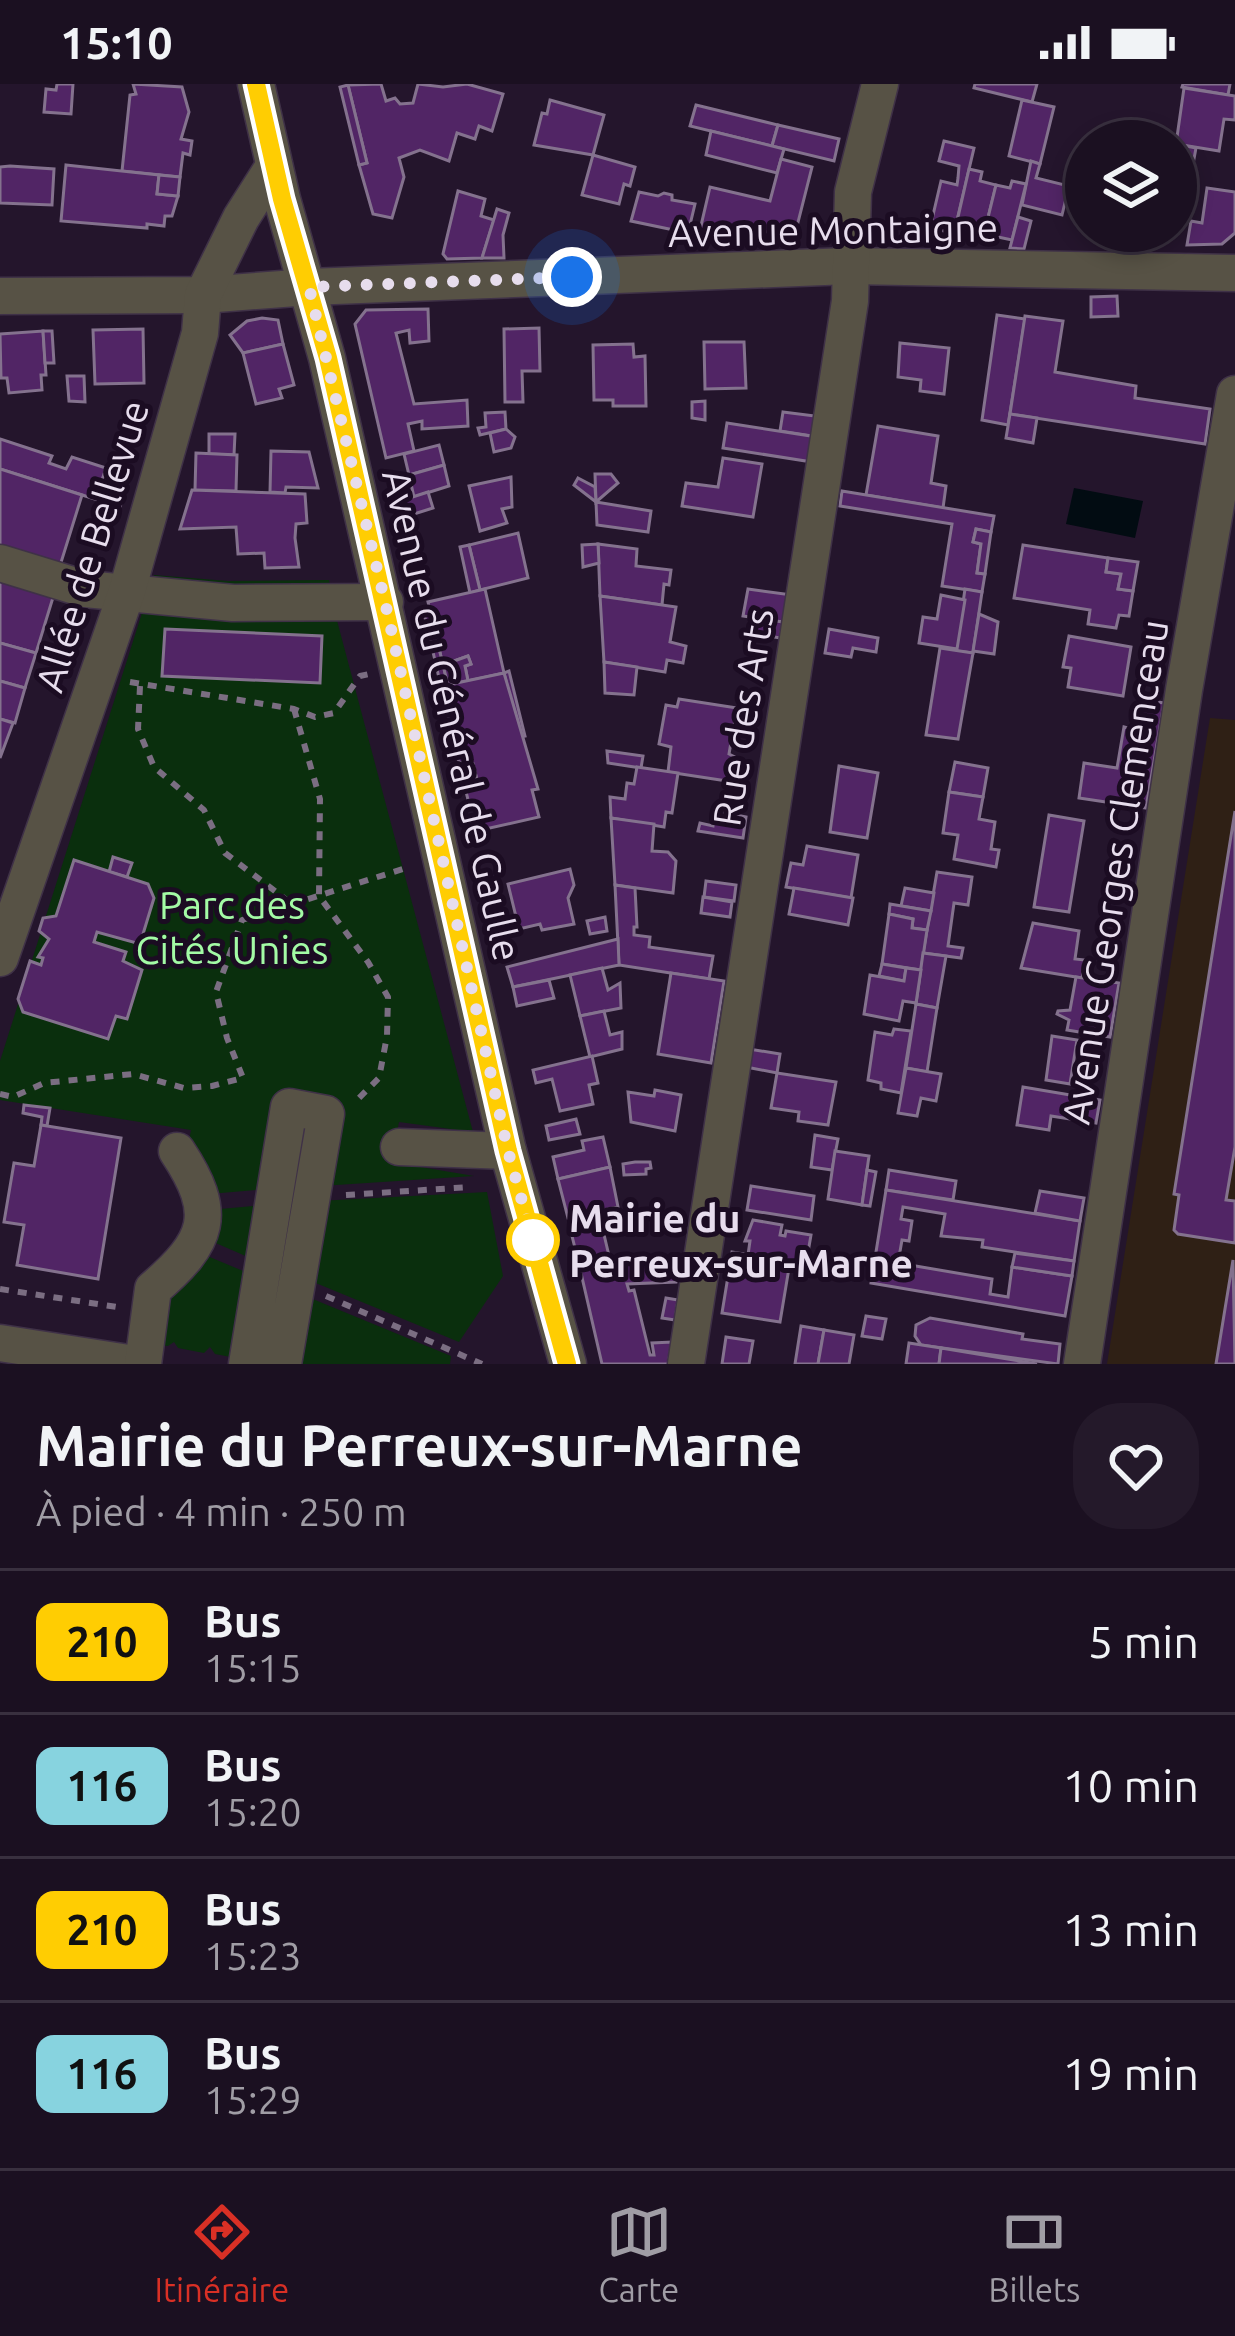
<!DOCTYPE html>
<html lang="fr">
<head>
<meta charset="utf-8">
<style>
  body { margin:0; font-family:Ubuntu,sans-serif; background:#24192a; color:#f1f3f6; height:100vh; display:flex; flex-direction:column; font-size:45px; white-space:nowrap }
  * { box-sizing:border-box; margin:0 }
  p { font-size:39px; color:#a09da5 }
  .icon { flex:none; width:66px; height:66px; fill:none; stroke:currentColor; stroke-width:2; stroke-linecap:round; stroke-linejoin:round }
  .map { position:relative; height:1280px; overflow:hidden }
  .drawer { display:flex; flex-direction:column; background:#1b1021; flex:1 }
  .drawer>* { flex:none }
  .badge { padding:0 24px; border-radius:18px; font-size:42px; line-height:78px }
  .fabs { position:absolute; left:1065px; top:36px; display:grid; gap:24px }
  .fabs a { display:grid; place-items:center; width:132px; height:132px; border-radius:50%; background:#1b1021; box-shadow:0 6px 18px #0003,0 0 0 3px #39303f; font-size:60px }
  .you { position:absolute; width:60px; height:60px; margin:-30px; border:9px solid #fff; border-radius:50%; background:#1a73e8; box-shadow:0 0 0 18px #1a73e833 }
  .map>.badge { position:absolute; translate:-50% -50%; box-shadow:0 0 0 6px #fff }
  .round { display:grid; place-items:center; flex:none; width:126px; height:126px; border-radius:48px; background:#24192a }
  .headline { display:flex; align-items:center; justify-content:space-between; height:204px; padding:0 36px }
  h1 { font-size:57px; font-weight:700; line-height:90px }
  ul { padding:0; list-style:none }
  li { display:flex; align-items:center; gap:36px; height:144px; padding:0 36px; border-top:3px solid #39303f }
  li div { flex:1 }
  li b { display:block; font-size:45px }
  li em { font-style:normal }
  li .badge { min-width:132px; font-weight:700; text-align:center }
  .status { display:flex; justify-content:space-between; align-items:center; height:84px; padding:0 60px; background:#1b1021; direction:ltr }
  .status svg { height:33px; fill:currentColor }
  .tab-bar { display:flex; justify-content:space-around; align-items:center; height:168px; border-top:3px solid #39303f; background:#1b1021; font-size:33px; color:#a09da5 }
  .tab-bar a { display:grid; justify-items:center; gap:6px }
  .tab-bar .selected { color:#d93025 }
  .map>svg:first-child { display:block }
  .education { fill:#2f2015 }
  .green { fill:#0a2f0d }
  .water { fill:#020c12 }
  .building { fill:#512565; stroke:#84728e; stroke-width:3 }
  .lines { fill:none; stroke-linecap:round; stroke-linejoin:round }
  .minor-casing { stroke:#3f3147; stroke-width:39 }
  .path { stroke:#7b6e82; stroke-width:6; stroke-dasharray:9 9; stroke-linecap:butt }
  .minor { stroke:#575245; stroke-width:36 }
  .line-casing { stroke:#fff; stroke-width:27 }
  .line { stroke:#ffcd02; stroke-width:18 }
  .walk { stroke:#e7dded; stroke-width:12; stroke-dasharray:0 21.6 }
  .stop-dot { fill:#fff; stroke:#ffcd02; stroke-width:6 }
  .labels { text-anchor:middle; stroke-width:10; stroke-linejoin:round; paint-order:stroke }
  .street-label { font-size:39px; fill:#e7dded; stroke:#1b0c22 }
  .park-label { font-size:39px; fill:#a3fba5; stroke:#1b0c22 }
  .stop-label { font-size:39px; font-weight:bold; fill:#e7dded; stroke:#1b0c22; text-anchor:start }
</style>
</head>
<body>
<div class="status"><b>15:10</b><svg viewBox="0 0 49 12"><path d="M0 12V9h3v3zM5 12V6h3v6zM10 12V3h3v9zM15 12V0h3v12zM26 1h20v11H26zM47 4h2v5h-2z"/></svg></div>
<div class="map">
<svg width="1235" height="1280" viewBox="0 0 1235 1280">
  <rect width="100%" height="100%" fill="#24152c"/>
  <path class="education" d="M1210,634l25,2v644h-128z"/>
  <g class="green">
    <path d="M154,491l74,6 101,-1 6,33 138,519 -74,-10 -8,40 83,14 -153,10 9,-58 -48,-10 -13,71 -60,5 -21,-48 3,-16 -191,-30v-39z"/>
    <path d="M487,1108l16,84 -44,66 -153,-63 12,-78z"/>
    <path d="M265,1121l-8,56 -53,-23 5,-28z"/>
    <path d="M200,1169l48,20 -7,86 -26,-5 -5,-7 -6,6 -26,-5 -4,-6 -6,4 -10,-1 10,-54z"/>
    <path d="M303,1211l148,61 -1,8h-159z"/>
  </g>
  <path class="water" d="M1074,404l69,13 -8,37 -69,-14z"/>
  <g class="building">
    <path d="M57,0h16l-2,30 -27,-2 2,-23 10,1z"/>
    <path d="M133,0l49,3 7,25 -8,27 11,2 -2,14 -7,-2 -3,24 -58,-6 8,-76 6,-1z"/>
    <path d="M381,0l5,17 9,-3 5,6 13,-1 5,-19 25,3 24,-3 36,10 -11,37 -13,-5 -4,13 -18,-6 -8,28 -29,-11 -21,8 5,19 -12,41 -19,-4 -14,-49 8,-2 -19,-78z"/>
    <path d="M975,0h62l-5,18 -58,-14z"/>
    <path d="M1183,0h47l-2,11 -46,-8z"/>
    <path d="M348,1l19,78 -8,2 -19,-78z"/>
    <path d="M1184,4l51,8v24l-11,-1 -5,32 -43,-7z"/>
    <path d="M550,16l54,15 -11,40 -59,-10 8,-32 5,1z"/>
    <path d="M1022,16l32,7 -14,57 -31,-8z"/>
    <path d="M696,21l82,20 -6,21 -82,-20z"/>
    <path d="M778,41l61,14 -5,22 -62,-15z"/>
    <path d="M711,47l73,18 -7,24 -71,-18z"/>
    <path d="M944,57l30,7 -20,85 -24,-5 11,-47 16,4 1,-7 1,-12 -20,-5z"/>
    <path d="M1176,60l20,4 -5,27 -15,-2z"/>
    <path d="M593,71l42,12 -5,19 -6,-2 -5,20 -37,-9z"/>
    <path d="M781,75l31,8 -18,71 -53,-12 -3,13 -38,-9 10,-43 60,14z"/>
    <path d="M1031,77l9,3 -4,14 33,8 -7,29 -40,-10z"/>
    <path d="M66,81l93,10 -2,19 21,2 -6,20h-7l-1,10 -17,-2v4l-86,-7z"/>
    <path d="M10,82l44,3 -2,36 -52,-2v-36z"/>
    <path d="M969,85l13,3 -2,9 16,4 -12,49 -28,-8z"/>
    <path d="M159,91l21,2 -2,19 -21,-2z"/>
    <path d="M1012,97l14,3 -14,56 -28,-6 12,-49 14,3z"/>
    <path d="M1207,104l28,4v41l-13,11 -35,1 4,-24 11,2z"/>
    <path d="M458,107l27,8 -4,17 13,4 -12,38 -35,1 -4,-5z"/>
    <path d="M639,108l19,4 6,-3 8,2v5l23,4 -7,29 -57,-12z"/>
    <path d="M497,125l12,4 -6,22 1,23h-22z"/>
    <path d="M1018,133l13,4 -7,28 -14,-1z"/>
    <path d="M1117,212l1,20 -27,1v-20z"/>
    <path d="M428,225l1,32 -19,2 -1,-13 -13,3 18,71 53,-4 1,26 -46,3v-8l-14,3 6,27 -28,7 -31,-134 11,-14z"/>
    <path d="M997,231l28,4 -17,106 -26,-5z"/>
    <path d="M1025,232l38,5 -8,51 81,14 -1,12 75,11 -5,35 -195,-30z"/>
    <path d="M262,234l16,2 5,24 -40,9 -13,-18 17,-14z"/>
    <path d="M539,244l1,43h-18l1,31h-18l-1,-73z"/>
    <path d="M143,245l1,54 -49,1 -2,-54z"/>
    <path d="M43,247l3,44h-5l1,15 -33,3 -2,-15h-6l-1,-44z"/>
    <path d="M43,247h9l2,32h-9z"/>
    <path d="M704,258h40l2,46 -41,1z"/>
    <path d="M900,259l49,5 -5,46 -24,-3 1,-11 -23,-3z"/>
    <path d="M283,260l11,41 -15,4 3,9 -26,6 -13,-51z"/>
    <path d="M633,260l1,13 11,-1 1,50h-33v-6h-19l-1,-55z"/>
    <path d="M67,292h17l1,26 -16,-1z"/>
    <path d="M705,317v19l-13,-2v-16z"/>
    <path d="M505,328l1,17 -26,6 -2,-7 8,-1 -1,-14z"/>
    <path d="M783,328l32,4 -3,20 -32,-5z"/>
    <path d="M1010,330l27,4 -4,25 -27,-5z"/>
    <path d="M727,339l90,14 -5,25 -89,-14z"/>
    <path d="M878,342l60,10 -7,47 15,3 -3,22 -77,-13z"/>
    <path d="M506,345l9,8 -4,11 -17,4 -4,-19z"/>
    <path d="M209,350h26l-1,21 -25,-1z"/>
    <path d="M0,355l52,17 -3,7 17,6 6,-12 34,11 -4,12 24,8 -6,19 -120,-38z"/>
    <path d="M439,361l5,20 -35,10 -5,-21z"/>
    <path d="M271,367l38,1 9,36 -32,-1 -1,6 -15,-1z"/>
    <path d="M196,369l41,2 -1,36 -41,-1z"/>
    <path d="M723,374l39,6 -9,53 -71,-11 4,-23 32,4z"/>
    <path d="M444,381l5,21 -35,11 -5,-22z"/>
    <path d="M0,385l82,26 -23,74 -59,-18z"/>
    <path d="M595,390h16l7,9 -22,19z"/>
    <path d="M511,393l1,30 -10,2 5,14 -27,8 -11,-45z"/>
    <path d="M578,394l17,9 1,15 -22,-17z"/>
    <path d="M192,406l113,4 2,29 -11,1 -1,14 4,29 -34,1 -1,-15 -26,1 -2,-27 -56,2z"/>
    <path d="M842,407l152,25 -3,16 -15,-3 -3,13 8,2 -4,29 8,1 -3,18 -40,-6 10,-62 -112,-18z"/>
    <path d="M428,408l5,16 -32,10 -4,-16z"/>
    <path d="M596,418l55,9 -3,21 -51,-7z"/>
    <path d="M976,445l15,3 -6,42 -8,-1 4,-29 -8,-2z"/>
    <path d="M518,449l10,45 -48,12 -11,-45z"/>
    <path d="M598,460l39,5 -1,17 35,4 -2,15 -5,-1 -2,21 -62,-9z"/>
    <path d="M598,460l1,19 -16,4 -1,-22z"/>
    <path d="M469,461l11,45 -10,3 -10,-46z"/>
    <path d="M1023,461l85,13 -2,14 15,2 -3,15 15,2 -4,25 -10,-1 -3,13 -28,-4 2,-14 -76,-12z"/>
    <path d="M1108,474l30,4 -5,29 -15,-2 3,-15 -15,-2z"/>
    <path d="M0,490l55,17 -19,62 -36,-10z"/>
    <path d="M485,505l19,84 -36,8 -3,-15 6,-2 -3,-8 -25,9 -15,-63z"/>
    <path d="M748,505l44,6 -5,28 -44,-7z"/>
    <path d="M965,505l17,3 -9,61 -17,-2z"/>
    <path d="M941,511l24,5 -8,49 -38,-6 4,-26 14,2z"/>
    <path d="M600,512l76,11 -6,35 16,4 -3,17 -16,-3 -2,12 -61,-10z"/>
    <path d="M429,524l18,73 -7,1 -17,-73z"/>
    <path d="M979,530l19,8 -4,32 -21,-3z"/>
    <path d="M754,534l29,4 -3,16 -28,-5z"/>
    <path d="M165,545l157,7 -2,47 -158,-7z"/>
    <path d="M829,545l49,9 -2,14 -23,-4 -2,9 -26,-4z"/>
    <path d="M1069,552l62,11 -8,49 -55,-9 3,-19 -8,-1z"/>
    <path d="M0,559l36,10 -11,35 -25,-7z"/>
    <path d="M940,564l33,5 -15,86 -32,-4z"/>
    <path d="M468,572l3,8 -6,2 3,15 -20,4 -5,-20z"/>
    <path d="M604,578l33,5 -3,28 -29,-2z"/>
    <path d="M509,587l16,65 -5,1 -16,-64z"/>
    <path d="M504,589l34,116 -6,1 7,27 -58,13 -6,-27 -6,1 -4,-17 13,-3 -5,-20 -13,3 -1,-4 6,-2 -18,-76z"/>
    <path d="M0,597l25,7 -10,35 -15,-4z"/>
    <path d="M447,601l18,76 -6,2 -18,-76z"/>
    <path d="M679,615l58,9 -8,46 8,4 -1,6 -7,-1 -2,18 -59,-9 3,-25 -12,-3 7,-39 11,2z"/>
    <path d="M1140,615l24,4 -18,105 -67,-10 5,-35 33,5 7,-41 11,3z"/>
    <path d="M0,635l13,4 -13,35z"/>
    <path d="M607,667l36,5 -2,12 -33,-5z"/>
    <path d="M955,678l33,6 -5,29 -34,-5z"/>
    <path d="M473,680l5,20 -13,3 -5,-20z"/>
    <path d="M839,682l39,7 -11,65 -37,-6z"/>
    <path d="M637,683l41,6 -6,40 -6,-1 -2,15 -53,-9 -1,-21 15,2 2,-16 7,1z"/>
    <path d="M949,708l34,5 -4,22 16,3 -4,27 8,1 -3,17 -42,-8 4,-24 -15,-2z"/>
    <path d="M1235,727v336l-9,53 9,1v42l-57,-9 -4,-4 5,-35 -5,-1z"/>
    <path d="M725,729l21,4 -3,21 -45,-7 2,-8 13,3 1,-8 9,2z"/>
    <path d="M1049,731l35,6 -15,91 -35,-5z"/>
    <path d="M611,734l43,6 -2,27 16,1 8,9 -3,32 -58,-8z"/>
    <path d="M807,762l51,9 -7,43 -65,-11 5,-24 12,2z"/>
    <path d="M113,773l19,6 -5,14 -18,-5z"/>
    <path d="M74,776l74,24 6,14 -14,46 -43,-12 -3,10 32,10 -3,9 19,9 -15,49 -11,-3 -8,23 -85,-27 -5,-13 12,-38 11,4 2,-7 -5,-1 11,-18 -10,-8 4,-13 13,-2z"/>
    <path d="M570,785l4,16 -6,13 6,26 -32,6 -2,-6 -21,5 -11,-45z"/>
    <path d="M937,788l35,5 -4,28 -14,-2 -6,43 15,2 -2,10 -38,-5z"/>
    <path d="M706,797l30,4 -2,16 -30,-4z"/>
    <path d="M615,801l20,3 2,39h-3v8l16,2 -1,10 64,9 -4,23 -90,-14z"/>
    <path d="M794,804l59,10 -5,27 -59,-11z"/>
    <path d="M905,804l29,5 -3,18 -30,-5z"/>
    <path d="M703,813l29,5 -2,15 -29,-4z"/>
    <path d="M890,820l41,7 -4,19 -15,-2 1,-9 -24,-5z"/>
    <path d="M889,830l24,5 -1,9 15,2 -6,40 -39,-6z"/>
    <path d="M605,833l2,14 -17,3 -3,-13z"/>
    <path d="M1033,839l46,8 -4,28 10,1 -3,18 -61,-10z"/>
    <path d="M618,855l1,26 -106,22 -6,-20z"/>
    <path d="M923,869l23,3 -9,52 -21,-4z"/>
    <path d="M882,880l24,4 -2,13 -25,-5z"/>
    <path d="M602,884l6,22 12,-7 1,25 -41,8 -10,-41z"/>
    <path d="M906,884l15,2 -5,33 -13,-2 -4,20 -35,-7 6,-39 34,6z"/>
    <path d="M671,889l53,8 -13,82 -53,-9z"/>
    <path d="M1076,893l43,6 -9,54 -43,-7 2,-10 -12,-6 1,-3 12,-1z"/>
    <path d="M549,896l5,18 -37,8 -4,-19z"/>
    <path d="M916,920l21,4 -10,64 -21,-4z"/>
    <path d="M604,927l6,24 12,-3v17l-32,8 -10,-41z"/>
    <path d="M894,945l17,2 -10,62 -20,-4v-6l-13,-3 7,-48 17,3z"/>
    <path d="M1052,952l25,4 -7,44 -24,-4z"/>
    <path d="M749,965l31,5 -3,19 -31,-6z"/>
    <path d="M592,972l6,27 -9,2 4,19 -33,7 -8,-32 -16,4 -3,-13z"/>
    <path d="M906,984l35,6 -5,27 -15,-3 -4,18 -19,-3z"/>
    <path d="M777,989l59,9 -8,43 -30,-4 1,-9 -28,-4z"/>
    <path d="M1023,1003l77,13 -4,23 -45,-7 -2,14 -32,-5z"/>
    <path d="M655,1006l26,5 -6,36 -44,-9 -3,-30 26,4z"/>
    <path d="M24,1021l26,3 -3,18 -6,-1 1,-8 -19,-4z"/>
    <path d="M576,1035l4,15 -31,6 -3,-14z"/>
    <path d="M41,1041l80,13 -23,141 -81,-14 7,-40 -20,-3 10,-59 20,3z"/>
    <path d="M815,1051l23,4 -6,31 -21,-3z"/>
    <path d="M603,1053l7,30 -52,12 -5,-22 31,-7 -2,-9z"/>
    <path d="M835,1067l34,5 -7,49 -34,-6z"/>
    <path d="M635,1078h15l1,6 -5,1v5l-22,1 -1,-11z"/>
    <path d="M610,1083l8,40 -50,11 -10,-39z"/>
    <path d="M867,1086l9,2 -6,34 -8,-1z"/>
    <path d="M889,1086l67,11 -3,19 -67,-10z"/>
    <path d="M751,1102l63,10 -3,24 -64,-10z"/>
    <path d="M886,1106l194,31 -6,40 -92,-14 1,-7 -42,-4 4,-22 -42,-7 -2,12 11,2 -3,20 -7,-1 -4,23 94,16 -2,15 18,3 4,-30 60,9 -7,40 -194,-33z"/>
    <path d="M1040,1107l44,7 -4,23 -45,-8z"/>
    <path d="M753,1136l29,5 -2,10 5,1 1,-5 25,4 -5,29 -58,-9 2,-14h-5z"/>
    <path d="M601,1138l9,38h-32l-8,-32z"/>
    <path d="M732,1168l58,10 -10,60 -58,-9z"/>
    <path d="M1015,1169l59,8 -2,15 -60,-9z"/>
    <path d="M679,1175l-3,23 -49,2 2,7 5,-1 16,65h4l-2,-12 20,-1 -4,22h-66l-24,-104z"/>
    <path d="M1233,1176l2,104h-19z"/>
    <path d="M666,1214l12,2 -3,20 -13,-2z"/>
    <path d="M866,1232l20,3 -4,20 -20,-3z"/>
    <path d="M930,1234l93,16 -1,5 38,5 -2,20 -137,-19 -6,-9 1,-11z"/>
    <path d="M801,1242l23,4 -6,34h-23z"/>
    <path d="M824,1246l30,5 -5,29h-31z"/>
    <path d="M726,1253l27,4 -4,23h-27z"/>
    <path d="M909,1259l32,5 -2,16h-33z"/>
    <path d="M941,1264l96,16h-98z"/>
  </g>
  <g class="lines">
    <defs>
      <g id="minor">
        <path d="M256,0l26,115 45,159 181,793 60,213"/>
        <path d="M0,212l203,-1 106,-8 540,-21 386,7"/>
        <path d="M0,479l85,26 148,14 152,-1"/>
        <path d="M0,874l127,-367 73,-258 3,-38 38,-77 33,-52"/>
        <path d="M399,1063l109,4"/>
        <path d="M0,1259l135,21"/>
        <path d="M143,1280l10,-75c56,-48 66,-75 24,-138"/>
        <path d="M247,1280l42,-257 37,7 -43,250"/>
        <path d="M686,1280l164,-1063 3,-109 27,-108"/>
        <path d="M1082,1280l102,-674 51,-296"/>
      </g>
    </defs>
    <use href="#minor" class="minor-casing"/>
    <g class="path">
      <path d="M130,598l164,27 21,8 19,-4 26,-37 9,-2"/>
      <path d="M140,602l-2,43 16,38 50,43 21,43 67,51"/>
      <path d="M294,625l26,90 -1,97 49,66 20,35 -1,39 -8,42 -24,24"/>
      <path d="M0,1010l13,3 31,-14 89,-9 51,14 28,-2 31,-8 -16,-40 -11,-46 26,-72 167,-53"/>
      <path d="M346,1111l125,-8"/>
      <path d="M0,1205l117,18"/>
      <path d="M326,1212l156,68"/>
    </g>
    <use href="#minor" class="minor"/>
  </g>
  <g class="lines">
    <defs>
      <path id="line" d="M256,0l26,115 46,159 180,793 59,213"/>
    </defs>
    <use href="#line" class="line-casing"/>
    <use href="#line" class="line"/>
    <path class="walk" d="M533,1156l-25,-89 -123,-549 -76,-315 263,-10"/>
  </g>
  <circle class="stop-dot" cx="533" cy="1156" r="24"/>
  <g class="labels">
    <g class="street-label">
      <text transform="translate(833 146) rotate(-1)" y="14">Avenue Montaigne</text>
      <text transform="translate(92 462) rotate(-73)" y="14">Allée de Bellevue</text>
      <text transform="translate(452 631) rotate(77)" y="14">Avenue du Général de Gaulle</text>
      <text transform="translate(743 633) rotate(-81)" y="14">Rue des Arts</text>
      <text transform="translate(1115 788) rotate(-81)" y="14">Avenue Georges Clemenceau</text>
    </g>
    <g class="park-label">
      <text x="232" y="835">Parc des<tspan x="232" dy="45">Cités Unies</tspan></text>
    </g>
    <g class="stop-label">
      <text x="569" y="1148">Mairie du<tspan x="569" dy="45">Perreux-sur-Marne</tspan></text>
    </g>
  </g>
</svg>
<div class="fabs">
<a><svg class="icon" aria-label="layers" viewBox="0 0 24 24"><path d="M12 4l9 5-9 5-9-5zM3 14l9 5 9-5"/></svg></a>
</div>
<div class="you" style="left:572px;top:193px"></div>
</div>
<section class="drawer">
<div class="headline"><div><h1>Mairie du Perreux-sur-Marne</h1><p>À pied · 4 min · 250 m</p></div><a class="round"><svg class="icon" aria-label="heart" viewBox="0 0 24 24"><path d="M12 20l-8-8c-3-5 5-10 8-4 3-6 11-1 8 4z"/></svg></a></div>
<ul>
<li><span class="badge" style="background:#ffcd02;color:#111">210</span><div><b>Bus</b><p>15:15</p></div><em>5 min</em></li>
<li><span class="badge" style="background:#87d3df;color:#111">116</span><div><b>Bus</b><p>15:20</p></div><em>10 min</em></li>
<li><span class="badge" style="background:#ffcd02;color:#111">210</span><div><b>Bus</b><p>15:23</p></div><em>13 min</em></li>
<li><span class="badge" style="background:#87d3df;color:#111">116</span><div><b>Bus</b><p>15:29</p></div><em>19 min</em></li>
</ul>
</section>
<nav class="tab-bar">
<a class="selected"><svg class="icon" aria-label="directions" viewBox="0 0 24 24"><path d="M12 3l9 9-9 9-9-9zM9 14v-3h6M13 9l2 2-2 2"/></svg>Itinéraire</a>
<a><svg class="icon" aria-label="map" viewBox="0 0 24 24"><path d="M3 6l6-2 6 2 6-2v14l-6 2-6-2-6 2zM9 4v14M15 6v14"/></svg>Carte</a>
<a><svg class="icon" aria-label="tickets" viewBox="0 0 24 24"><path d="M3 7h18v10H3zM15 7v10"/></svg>Billets</a>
</nav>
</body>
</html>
